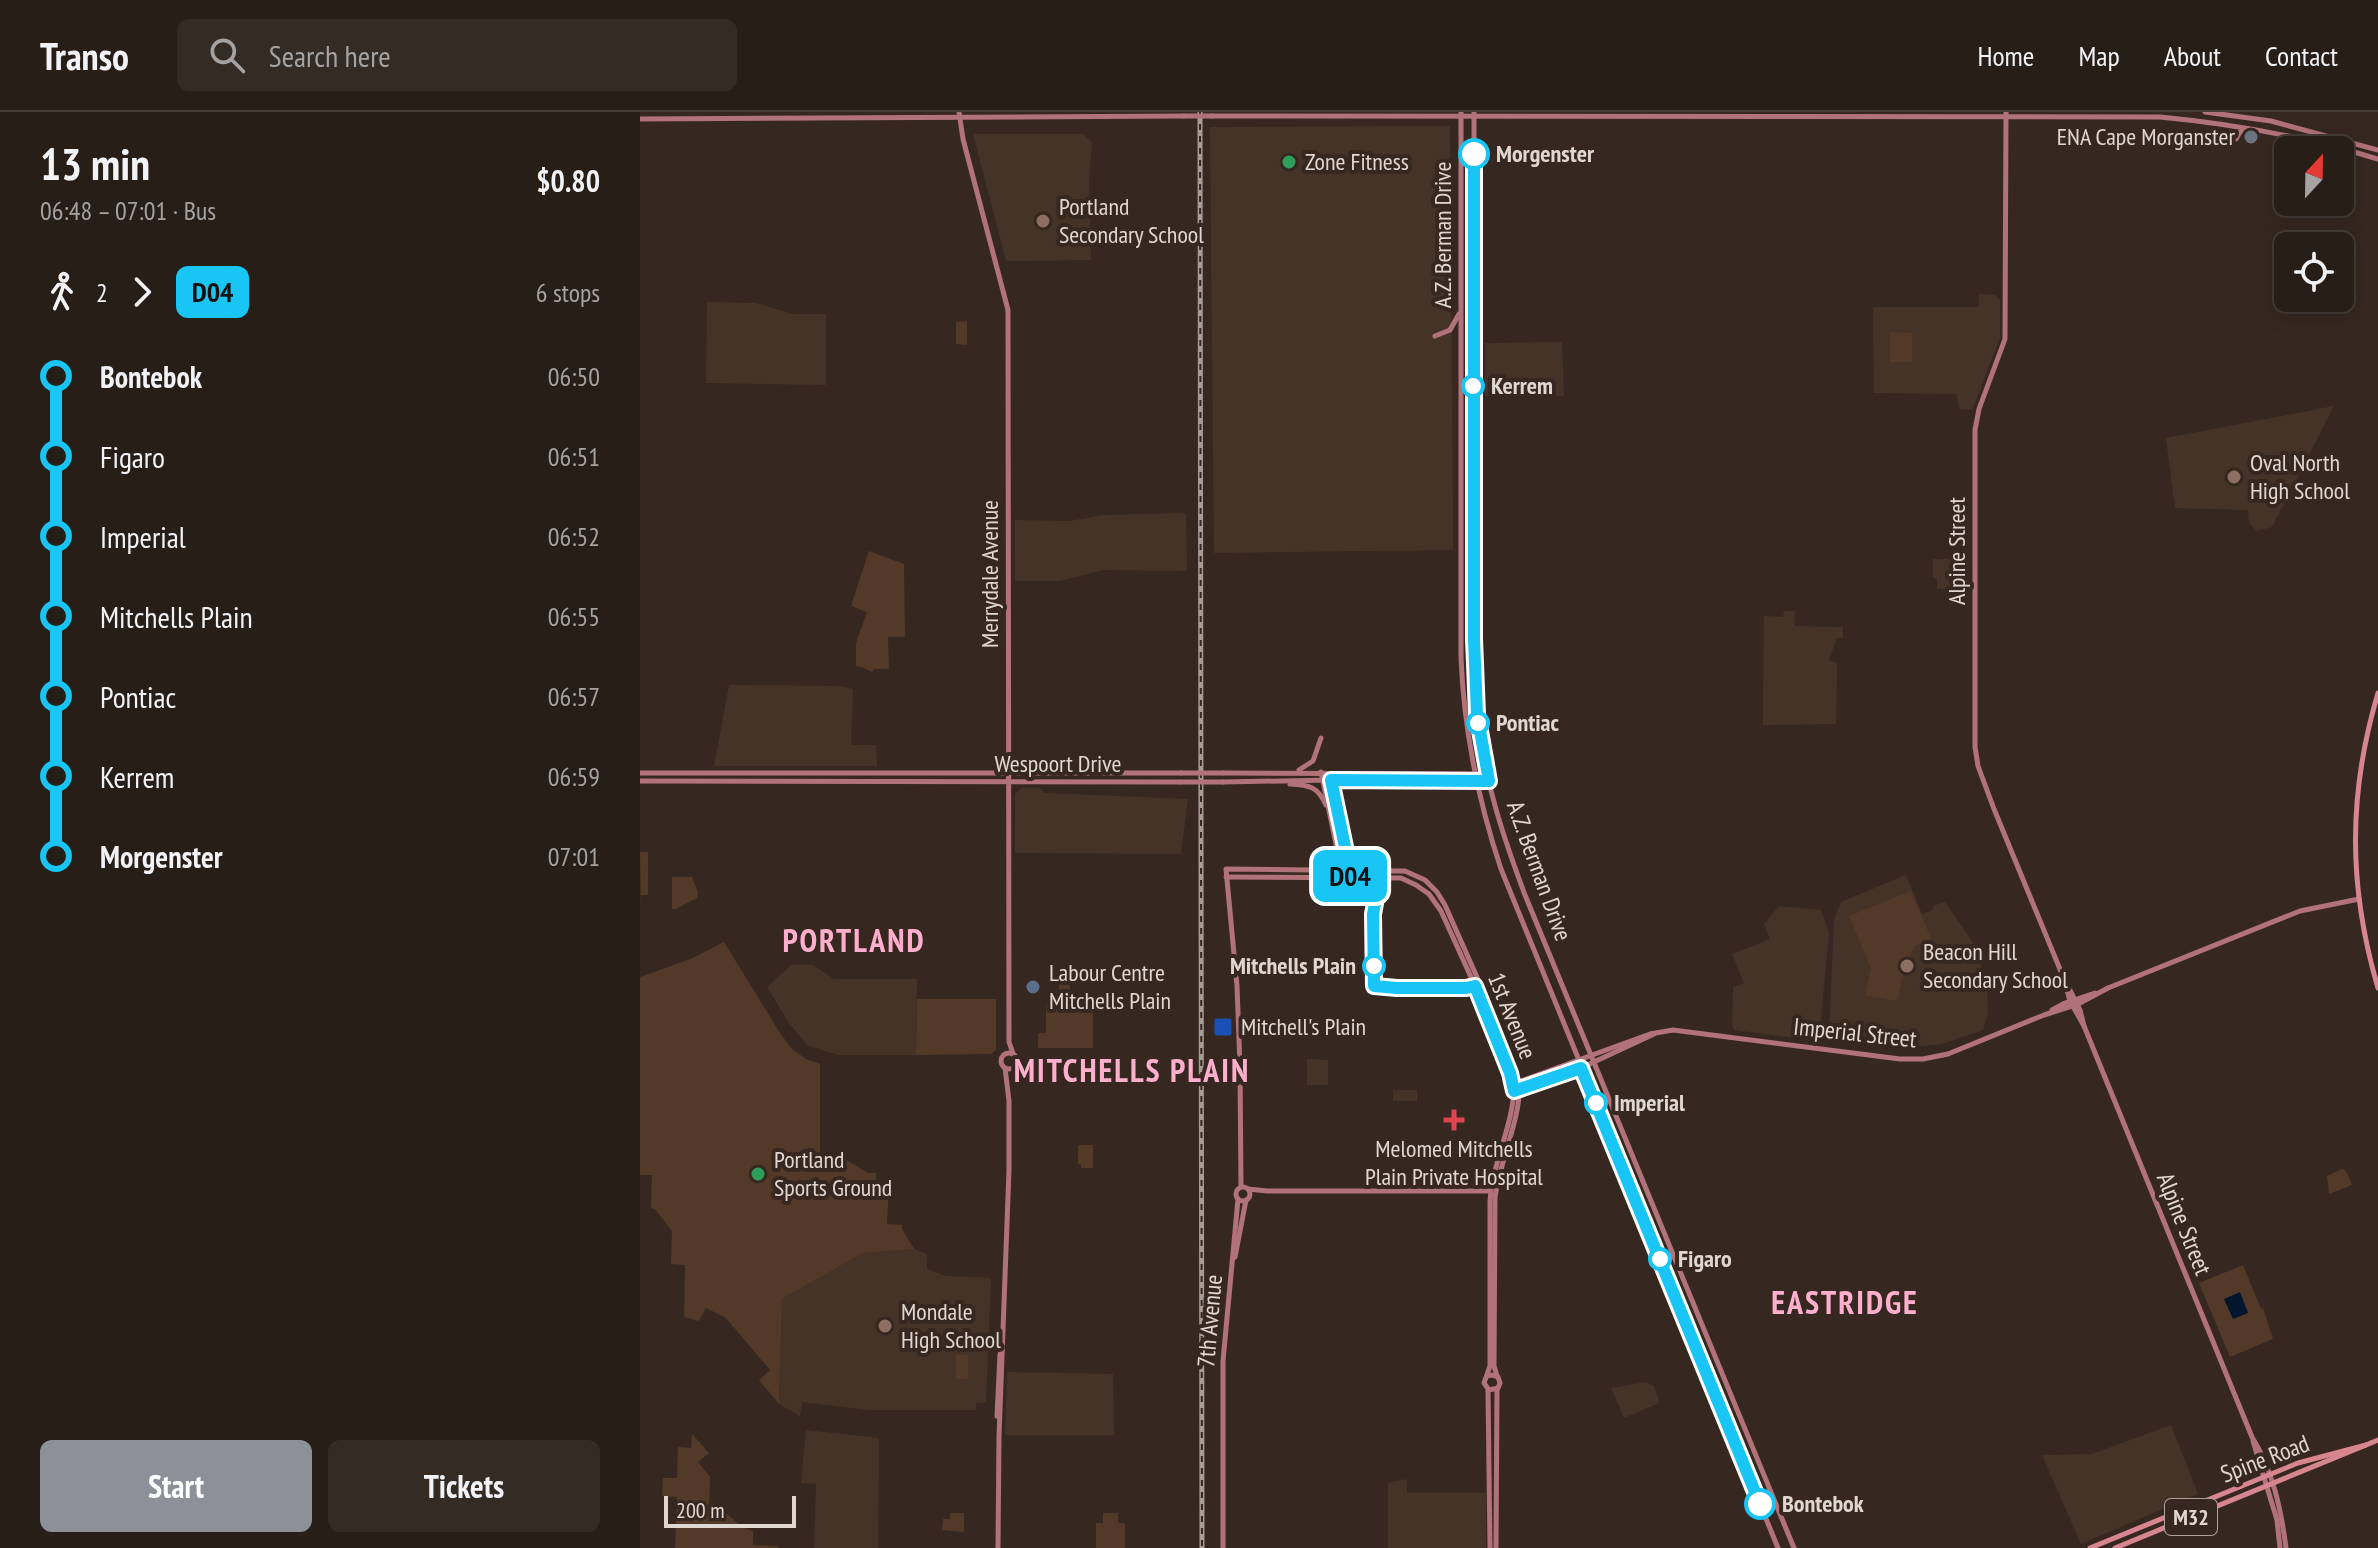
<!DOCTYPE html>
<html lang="en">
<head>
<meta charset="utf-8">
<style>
  body { margin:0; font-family:"PT Sans Narrow",sans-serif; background:#342b25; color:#f1f3f6; height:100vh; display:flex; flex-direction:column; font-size:30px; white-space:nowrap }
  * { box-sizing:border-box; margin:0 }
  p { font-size:26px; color:#a5a2a2 }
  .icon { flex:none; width:44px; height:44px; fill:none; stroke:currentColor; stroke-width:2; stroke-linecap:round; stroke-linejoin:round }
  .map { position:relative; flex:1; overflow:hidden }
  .side { display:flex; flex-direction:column; background:#281e18; width:640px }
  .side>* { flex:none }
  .badge { padding:0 16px; border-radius:12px; font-size:28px; line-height:52px }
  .needle { width:52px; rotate:22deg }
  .controls { position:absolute; left:1634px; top:24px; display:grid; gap:16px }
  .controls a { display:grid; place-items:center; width:80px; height:80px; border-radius:12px; background:#281e18; box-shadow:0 4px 20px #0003,0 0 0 2px #443c37; font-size:40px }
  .scale { position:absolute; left:24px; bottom:20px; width:132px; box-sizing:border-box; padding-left:8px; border:4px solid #e0d7d1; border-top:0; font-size:22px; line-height:28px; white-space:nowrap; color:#e0d7d1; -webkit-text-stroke:6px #362820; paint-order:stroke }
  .map>.badge { position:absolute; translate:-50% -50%; box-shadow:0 0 0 4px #fff }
  .legs { display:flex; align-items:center; gap:12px; height:88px; padding:0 40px; font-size:26px }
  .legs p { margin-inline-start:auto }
  .headline { display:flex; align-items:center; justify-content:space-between; height:136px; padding:0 40px }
  h1 { font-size:44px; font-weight:700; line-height:60px }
  .button { display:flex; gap:16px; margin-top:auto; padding:16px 40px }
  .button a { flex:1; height:92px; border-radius:12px; background:#8c9099; color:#fff; font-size:32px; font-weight:700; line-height:92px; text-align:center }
  .button a+a { background:#342b25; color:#f1f3f6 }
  ul { padding:0 40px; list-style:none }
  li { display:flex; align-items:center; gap:28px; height:80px; font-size:30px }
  li i { display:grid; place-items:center; width:12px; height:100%; margin:0 10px; background:currentColor }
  li i::after { content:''; width:20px; height:20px; margin:-10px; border:6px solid; border-radius:50%; background:#281e18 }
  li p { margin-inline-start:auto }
  li:first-child i { background:linear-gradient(#0000 50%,currentColor 0) }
  li:last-child i { background:linear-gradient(currentColor 50%,#0000 0) }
  header { display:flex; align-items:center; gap:48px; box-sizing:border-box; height:112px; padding:0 40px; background:#281e18; border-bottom:2px solid #443c37 }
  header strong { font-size:38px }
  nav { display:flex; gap:44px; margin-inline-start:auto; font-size:28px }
  .search { width:560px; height:72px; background:#342b25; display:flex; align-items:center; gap:20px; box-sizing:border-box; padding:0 28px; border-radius:12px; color:#a5a2a2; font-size:30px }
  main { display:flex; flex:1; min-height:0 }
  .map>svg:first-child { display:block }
  .built { fill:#453327 }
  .green { fill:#533928 }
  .water { fill:#041530 }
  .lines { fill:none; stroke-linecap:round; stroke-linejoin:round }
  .secondary { stroke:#b2727a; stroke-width:5 }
  .primary { stroke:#d7858f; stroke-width:5 }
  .rail-casing { stroke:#a69c95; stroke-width:5 }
  .rail { stroke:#362820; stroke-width:2; stroke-dasharray:6; stroke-linecap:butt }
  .secondary-bridge { stroke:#b2727a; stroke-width:5 }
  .line-1-casing { stroke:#fff; stroke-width:18 }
  .line-1 { stroke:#18c5f4; stroke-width:12 }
  .worship-dot { fill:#6b7280; stroke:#362820; stroke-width:3 }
  .stop-1-dot { fill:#fff; stroke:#18c5f4; stroke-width:4 }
  .leisure-dot { fill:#2e9e5b; stroke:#362820; stroke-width:3 }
  .education-dot { fill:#8d6e63; stroke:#362820; stroke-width:3 }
  .service-dot { fill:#5c6f8a; stroke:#362820; stroke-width:3 }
  .transit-dot { fill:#1a4fb4; stroke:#362820; stroke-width:3 }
  .health-dot { fill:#e0444e; stroke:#362820; stroke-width:3 }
  .labels { text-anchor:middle; stroke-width:8; stroke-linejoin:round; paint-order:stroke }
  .shield { fill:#362820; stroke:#ada29c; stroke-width:2 }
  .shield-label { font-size:22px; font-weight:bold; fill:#e0d7d1 }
  .poi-label { font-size:24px; fill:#e0d7d1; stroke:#362820; text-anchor:start }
  .stop-label { font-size:24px; font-weight:bold; fill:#e0d7d1; stroke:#362820; text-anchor:start }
  .street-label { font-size:24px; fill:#e0d7d1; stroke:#362820 }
  .district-label { font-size:32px; font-weight:bold; letter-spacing:2px; fill:#feafce; stroke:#362820 }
</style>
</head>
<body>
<header>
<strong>Transo</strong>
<div class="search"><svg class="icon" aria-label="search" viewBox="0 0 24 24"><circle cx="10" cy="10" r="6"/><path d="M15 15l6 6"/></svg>Search here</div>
<nav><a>Home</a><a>Map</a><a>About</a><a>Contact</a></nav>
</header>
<main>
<section class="side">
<div class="headline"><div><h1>13 min</h1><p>06:48 – 07:01 · Bus</p></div><b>$0.80</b></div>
<div class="legs"><svg class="icon" aria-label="walk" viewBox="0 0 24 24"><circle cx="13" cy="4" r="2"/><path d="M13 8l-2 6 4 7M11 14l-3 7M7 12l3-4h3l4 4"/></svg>2<svg class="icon" aria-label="forward" viewBox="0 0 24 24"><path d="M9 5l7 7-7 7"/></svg><b class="badge" style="background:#18c5f4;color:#111">D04</b><p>6 stops</p></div>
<ul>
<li><i style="color:#18c5f4"></i><b>Bontebok</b><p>06:50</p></li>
<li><i style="color:#18c5f4"></i><span>Figaro</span><p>06:51</p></li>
<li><i style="color:#18c5f4"></i><span>Imperial</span><p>06:52</p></li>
<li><i style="color:#18c5f4"></i><span>Mitchells Plain</span><p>06:55</p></li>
<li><i style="color:#18c5f4"></i><span>Pontiac</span><p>06:57</p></li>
<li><i style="color:#18c5f4"></i><span>Kerrem</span><p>06:59</p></li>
<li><i style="color:#18c5f4"></i><b>Morgenster</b><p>07:01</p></li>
</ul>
<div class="button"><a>Start</a><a>Tickets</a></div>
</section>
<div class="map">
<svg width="1738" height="1436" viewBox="0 0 1738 1436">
  <rect width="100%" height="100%" fill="#362820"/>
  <g class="built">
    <path d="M810,14l3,424 -239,3 -4,-426z"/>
    <path d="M333,22h109l10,8 -3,39 2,79 -85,1z"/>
    <path d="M1339,182l16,1 5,5v38l-28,72 -13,-1 -2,-15 -83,-1 -1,-86h105z"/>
    <path d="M67,190l49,1 37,11h33v71l-120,-2z"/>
    <path d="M922,230l2,54h-79v-53z"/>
    <path d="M1694,294l-62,121 -15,4 -8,-8 -1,-13 -73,-2 -9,-70z"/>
    <path d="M546,401l1,58 -84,-1 -43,11h-45v-61l54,1 35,-6z"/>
    <path d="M1293,447h35v30h-31v-11h-4z"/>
    <path d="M1144,499h11l-1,15 49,1v11h-6l-8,22 8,3 -1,61 -73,1 1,-109 19,1z"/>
    <path d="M89,573l109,1 15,3 -2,56h25l1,21h-163z"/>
    <path d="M382,676h18l4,5 144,6 -7,55 -166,-1v-59z"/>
    <path d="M1266,763l16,39 11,-4v-4l12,-4 31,45 11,37 1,30 -5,16 -41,14 -40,4 -73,-14 5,-114 7,-18z"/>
    <path d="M1139,794l42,4 8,22 -10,109 -85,-11 -2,-5 1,-38 11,-4 -12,-29 38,-15 -6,-15z"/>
    <path d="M151,853h22l21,14h83l-1,76h-78l-31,-10 -18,-22 -22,-36z"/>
    <path d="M667,947l21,1v25h-21z"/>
    <rect x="753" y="978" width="24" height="11"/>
    <path d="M274,1137l13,5v15l19,7 45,2 -5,124 -10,1v7h-108l-66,-8 -2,14 -21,-12 3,-105 81,-46z"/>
    <path d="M367,1260l106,2 1,61h-109z"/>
    <path d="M1006,1270l8,4 5,14 -2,4 -33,14 -13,-30z"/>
    <path d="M1531,1313l27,69 -117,50 -39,-89 50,-1z"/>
    <path d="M166,1318l73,8 -1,110h-64l2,-64 -15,-1z"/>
    <path d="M767,1367v14h79v55h-98v-65z"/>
  </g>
  <g class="green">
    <path d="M327,209v24l-11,-1v-22z"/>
    <path d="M1250,220l22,1v29h-22z"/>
    <path d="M229,439l35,13 1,73h-17l1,32h-15l-2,3 -10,-5 -6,-1v-23l11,-31 -16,-6z"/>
    <path d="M0,740h8v43h-7v14z"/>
    <path d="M32,765h20l6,15 -1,6 -21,11h-4z"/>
    <path d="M1271,779l22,52 -18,2 -10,22 -8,34 -32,-6 6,-27 -22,-52z"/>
    <path d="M84,830l56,91 12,16 14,10 14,5v89h14l34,20h8v13h13l-2,38 15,1v4l12,20 -51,4 -81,46 -3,105 -20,-24 11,-10 -44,-52 -20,-10 -7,13 -15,-4 1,-52 -14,-1 1,-33 -17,-22 -4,-1 1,-33h-12v-198l53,-19z"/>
    <path d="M419,873h11v23h23v40h-55v-15h8v-30h13z"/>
    <path d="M277,887h79v51l-5,4 -75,1z"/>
    <path d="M438,1033h15v23h-12v-3l-3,-1z"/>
    <path d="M1702,1057l4,2 6,14 -23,9 -2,-18z"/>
    <path d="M1603,1153l18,44 2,-1 10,31 -43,18 -31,-74z"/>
    <rect x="316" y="1243" width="12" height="24"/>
    <path d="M52,1322l17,19 -11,9 12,15 -1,35h16l17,15 11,4v14l25,1v2h-103l2,-51 -15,-1 1,-18h14l1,-31 13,1z"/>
    <path d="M310,1401h14v19l-22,-2 1,-11h7z"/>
    <path d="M463,1401h15v10h7v25h-29v-25h7z"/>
  </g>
  <path class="water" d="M1600,1180l8,21 -15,6 -9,-20z"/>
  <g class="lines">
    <g class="secondary">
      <path d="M319,0l4,27 45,171 1,732 5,14"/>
      <path d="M821,0v546c3,73 17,142 40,211l277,679"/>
      <path d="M834,0v525c0,29 1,58 4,86 7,59 26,116 47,172l269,653"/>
      <path d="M1366,0l-1,227 -26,70 -4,21v317l3,19 16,43 70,170 6,22 14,25"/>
      <path d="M1565,0l66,9 107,29"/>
      <path d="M572,4l948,1c75,7 146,20 218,42"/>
      <path d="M0,7l544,-3"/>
      <path d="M1596,27l4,-7 9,-2"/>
      <path d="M795,224l15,-6 9,-16"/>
      <path d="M659,658l14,-9 8,-23"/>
      <path d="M681,660l21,101"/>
      <path d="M0,661h541"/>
      <path d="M583,661l264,1"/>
      <path d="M690,665l20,96"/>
      <path d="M0,669l541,1"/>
      <path d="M583,670l108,-2 158,1"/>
      <path d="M650,672c20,1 28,3 36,21"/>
      <path d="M586,765l175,1 15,7 13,9 12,17 39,86 34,89c0,38 -22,77 -24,116v164l-6,17 5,7 9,-2 2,-5 -2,-6 -6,-2 -5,1"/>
      <path d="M1427,872l13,26 4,16 168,411c21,34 29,72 34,111"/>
      <path d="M1468,876l192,-77 59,-12"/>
      <path d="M1412,898l13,-7 30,-10"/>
      <circle cx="369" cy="949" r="8"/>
      <path d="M878,970l132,-48 23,-4 227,29h23l25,-5 96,-39 34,-11 30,-16"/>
      <path d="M880,979l61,-23 73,-34"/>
      <circle cx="603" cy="1082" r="7"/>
      <path d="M601,1075l-1,-121 -3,-80 -11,-117 173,2h6l20,9 12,12 8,13 35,79 39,100c3,31 -20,79 -24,114l-1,168 3,10"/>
      <path d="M608,1077l19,2h223"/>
      <path d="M595,1145l11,-57"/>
      <path d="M848,1278l2,158"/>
      <path d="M357,1304l3,-62"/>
      <path d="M1613,1329l24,79 3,28"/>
      <path d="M358,1436l1,-111 10,-267v-69l-4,-33"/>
      <path d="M583,1436v-187l15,-162"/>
      <path d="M856,1436l1,-158"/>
    </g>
    <g class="primary">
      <path d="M1738,581c-30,101 -30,193 0,295"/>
      <path d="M1450,1436l208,-85 68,-18"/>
      <path d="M1475,1436l263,-108"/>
    </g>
    <defs>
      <path id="rail" d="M560,0l2,1436"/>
    </defs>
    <use href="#rail" class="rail-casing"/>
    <use href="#rail" class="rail"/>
    <g class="secondary-bridge">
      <path d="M544,4h28"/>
      <path d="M541,661h42"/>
      <path d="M541,670h42"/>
    </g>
  </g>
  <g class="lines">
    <defs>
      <path id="line-1" d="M834,42v485l3,75 12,67 -158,-1 17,81 2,21 4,6 17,4 5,6 -3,16 1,72 23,2h69l9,-2 35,87 4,18 67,-23 179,436"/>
    </defs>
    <use href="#line-1" class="line-1-casing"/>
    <use href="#line-1" class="line-1"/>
  </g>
  <circle class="worship-dot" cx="1611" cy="25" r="8"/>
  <g class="stop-1-dot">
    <circle cx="834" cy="42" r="14"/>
    <circle cx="833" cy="274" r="10"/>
    <circle cx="838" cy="611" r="10"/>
    <circle cx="734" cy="854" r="10"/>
    <circle cx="956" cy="991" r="10"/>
    <circle cx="1020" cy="1147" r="10"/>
    <circle cx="1120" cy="1392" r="14"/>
  </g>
  <g class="leisure-dot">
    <circle cx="649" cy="50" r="8"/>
    <circle cx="118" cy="1062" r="8"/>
  </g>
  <g class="education-dot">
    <circle cx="403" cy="109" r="8"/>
    <circle cx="1594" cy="365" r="8"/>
    <circle cx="1267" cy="854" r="8"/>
    <circle cx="245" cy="1214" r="8"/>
  </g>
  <circle class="service-dot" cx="393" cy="875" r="8"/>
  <rect class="transit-dot" x="573" y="905" width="20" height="20" rx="4"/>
  <path class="health-dot" d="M810 996h8v8h8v8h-8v8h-8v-8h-8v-8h8z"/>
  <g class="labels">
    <rect class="shield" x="1525" y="1387" width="52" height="36" rx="6"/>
    <g class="shield-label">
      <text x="1551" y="1413">M32</text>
    </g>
    <g class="poi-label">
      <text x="1595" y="33" text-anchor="end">ENA Cape Morganster</text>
      <text x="665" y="58">Zone Fitness</text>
      <text x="419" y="103">Portland<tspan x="419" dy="28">Secondary School</tspan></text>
      <text x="1610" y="359">Oval North<tspan x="1610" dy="28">High School</tspan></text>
      <text x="1283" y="848">Beacon Hill<tspan x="1283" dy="28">Secondary School</tspan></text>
      <text x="409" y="869">Labour Centre<tspan x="409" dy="28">Mitchells Plain</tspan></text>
      <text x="601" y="923">Mitchell's Plain</text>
      <text x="814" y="1045" text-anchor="middle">Melomed Mitchells<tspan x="814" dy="28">Plain Private Hospital</tspan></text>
      <text x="134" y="1056">Portland<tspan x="134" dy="28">Sports Ground</tspan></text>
      <text x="261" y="1208">Mondale<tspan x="261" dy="28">High School</tspan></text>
    </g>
    <g class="stop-label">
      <text x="856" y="50">Morgenster</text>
      <text x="851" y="282">Kerrem</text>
      <text x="856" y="619">Pontiac</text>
      <text x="716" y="862" text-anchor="end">Mitchells Plain</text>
      <text x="974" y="999">Imperial</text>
      <text x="1038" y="1155">Figaro</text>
      <text x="1142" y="1400">Bontebok</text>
    </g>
    <g class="street-label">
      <text transform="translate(803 123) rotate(-90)" y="8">A.Z. Berman Drive</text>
      <text transform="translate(1317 439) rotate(-90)" y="8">Alpine Street</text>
      <text transform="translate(350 462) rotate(-90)" y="8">Merrydale Avenue</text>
      <text x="418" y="660">Wespoort Drive</text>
      <text transform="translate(899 759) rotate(70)" y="8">A.Z. Berman Drive</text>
      <text transform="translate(872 904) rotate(68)" y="8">1st Avenue</text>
      <text transform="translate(1215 921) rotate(6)" y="8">Imperial Street</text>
      <text transform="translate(1544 1112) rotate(68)" y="8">Alpine Street</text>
      <text transform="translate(570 1209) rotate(-85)" y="8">7th Avenue</text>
      <text transform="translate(1625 1347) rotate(-21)" y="8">Spine Road</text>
    </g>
    <g class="district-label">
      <text x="214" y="840">PORTLAND</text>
      <text x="492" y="970">MITCHELLS PLAIN</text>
      <text x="1205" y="1202">EASTRIDGE</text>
    </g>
  </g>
</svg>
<div class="controls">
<a><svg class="needle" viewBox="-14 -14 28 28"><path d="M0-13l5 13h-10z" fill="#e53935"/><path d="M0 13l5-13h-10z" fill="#a5a2a2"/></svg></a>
<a><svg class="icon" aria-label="locate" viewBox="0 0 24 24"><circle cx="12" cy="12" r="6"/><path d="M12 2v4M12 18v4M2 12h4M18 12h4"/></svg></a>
</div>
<div class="scale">200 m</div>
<b class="badge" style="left:710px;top:764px;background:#18c5f4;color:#111">D04</b>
</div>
</main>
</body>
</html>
